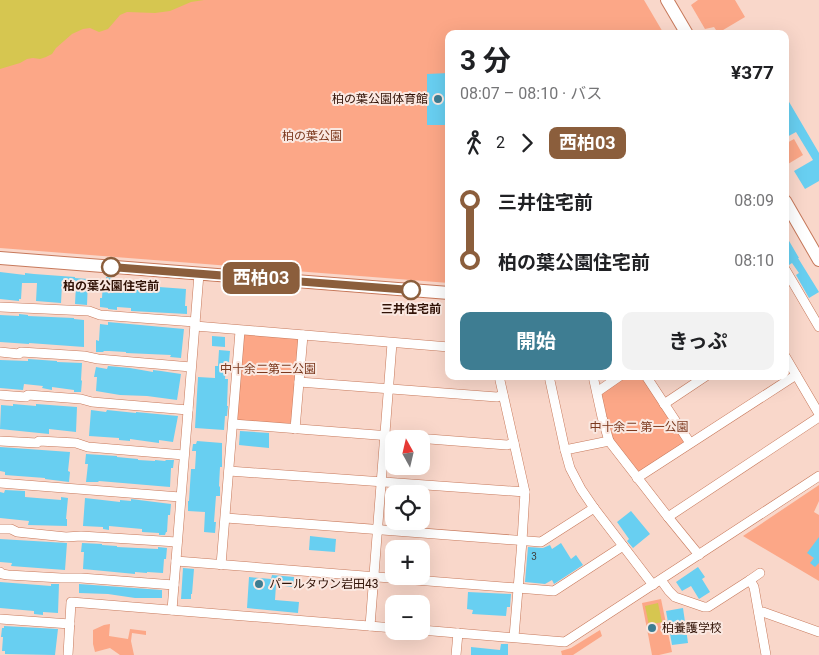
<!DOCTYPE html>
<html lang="ja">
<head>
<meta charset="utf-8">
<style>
  body { margin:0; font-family:Roboto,"Noto Sans JP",sans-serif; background:#f2f2f2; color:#202124; height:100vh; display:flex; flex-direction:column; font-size:19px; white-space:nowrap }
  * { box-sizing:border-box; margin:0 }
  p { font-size:16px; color:#757577 }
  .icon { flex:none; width:28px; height:28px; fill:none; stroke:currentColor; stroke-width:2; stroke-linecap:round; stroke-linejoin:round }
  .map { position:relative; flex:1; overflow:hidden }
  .panel { position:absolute; left:445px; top:30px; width:344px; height:350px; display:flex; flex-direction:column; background:#fff; border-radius:10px; box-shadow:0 5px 20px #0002 }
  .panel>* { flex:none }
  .badge { padding:0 10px; border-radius:8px; font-size:18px; line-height:32px }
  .needle { width:32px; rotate:352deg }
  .fabs { position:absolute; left:385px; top:430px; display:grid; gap:10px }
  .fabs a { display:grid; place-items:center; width:45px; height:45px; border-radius:10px; background:#fff; box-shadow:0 5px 20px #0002; font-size:25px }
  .map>.badge { position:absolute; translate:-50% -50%; box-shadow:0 0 0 2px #fff }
  .legs { display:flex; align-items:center; gap:8px; height:55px; padding:0 15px; font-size:16px }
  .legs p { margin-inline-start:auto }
  .overview { display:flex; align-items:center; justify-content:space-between; height:85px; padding:0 15px }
  h1 { font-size:28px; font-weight:700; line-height:38px }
  .cta { display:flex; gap:10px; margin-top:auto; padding:10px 15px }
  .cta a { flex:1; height:58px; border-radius:10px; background:#3e7d92; color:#fff; font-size:20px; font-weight:700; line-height:58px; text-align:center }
  .cta a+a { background:#f2f2f2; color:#202124 }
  ul { padding:0 15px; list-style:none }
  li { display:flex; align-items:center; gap:18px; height:60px; font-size:19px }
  li i { display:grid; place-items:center; width:8px; height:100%; margin:0 6px; background:currentColor }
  li i::after { content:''; width:12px; height:12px; margin:-6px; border:4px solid; border-radius:50%; background:#fff }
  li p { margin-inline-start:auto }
  li:first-child i { background:linear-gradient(#0000 50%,currentColor 0) }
  li:last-child i { background:linear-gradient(currentColor 50%,#0000 0) }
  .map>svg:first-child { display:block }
  .green { fill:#fca787 }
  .water { fill:#d6c650 }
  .building { fill:#68cff1 }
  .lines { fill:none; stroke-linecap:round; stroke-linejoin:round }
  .street-casing { stroke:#c7795b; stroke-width:10 }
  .secondary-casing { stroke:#c7795b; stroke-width:14 }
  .street { stroke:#fff; stroke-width:9 }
  .secondary { stroke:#fff; stroke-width:12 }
  .line-1-casing { stroke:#fff; stroke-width:11 }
  .line-1 { stroke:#8b5e3c; stroke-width:8 }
  .poi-dot { fill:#3e7d92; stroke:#fae8e1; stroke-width:2 }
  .stop-1-dot { fill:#fff; stroke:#8b5e3c; stroke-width:2.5 }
  .labels { text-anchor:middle; stroke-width:4; stroke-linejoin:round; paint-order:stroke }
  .number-label { font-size:10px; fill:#3e4141 }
  .poi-label { font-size:12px; fill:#301206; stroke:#fae8e1; text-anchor:start }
  .park-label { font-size:12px; fill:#7c391e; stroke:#fae8e1 }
  .stop-label { font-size:12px; font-weight:bold; fill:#301206; stroke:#fae8e1 }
</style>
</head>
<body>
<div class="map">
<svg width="819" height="655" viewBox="0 0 819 655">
  <rect width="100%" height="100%" fill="#f9d7ca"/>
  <g class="green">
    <path d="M0,0h644l20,34h-215v249l-449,-35z"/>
    <path d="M698,0h37l10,17 -27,16 -4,-6 -9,2 -14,-24z"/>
    <path d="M794,139l9,16 -15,9 -3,-5v-15z"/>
    <path d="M246,334l50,4 3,3 -7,80 -3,3 -51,-4 -2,-3 6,-80z"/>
    <path d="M625,376h17l42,64 -1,3 -44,29 -28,-31 -10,-46 1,-4z"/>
    <path d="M819,485v16l-5,11 5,3v66l-76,-45z"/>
    <path d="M661,599l11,53 -13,3h-7l-10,-52z"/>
    <path d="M110,624l-1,12 19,3 2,-10 16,2v4l-14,-2 -1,8 3,14h-14l-10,-7 -15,4 -2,-8v-14l11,-5z"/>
    <path d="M600,630l2,6 -29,19h-11l-1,-4 10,-3z"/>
  </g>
  <g class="water">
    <path d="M0,0h204l-13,2 -21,9 -15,2 -28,-1 -7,3 -12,14 -9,3 -9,-4 -7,1 -11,5 -16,14 -4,6 -6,3 -6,2 -7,-1 -6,1 -7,4 -20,6z"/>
    <path d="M658,603l4,19 -13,3 -4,-19z"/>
  </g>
  <g class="building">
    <path d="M449,73v52h-22v-51z"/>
    <path d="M785,95l34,58v28l-14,8 -11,-18 19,-11 -17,-28 -11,6z"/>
    <path d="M785,234l14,24h-1l21,34 -10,6 -13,-23 3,-2 -7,-10 -3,2 -4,-5z"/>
    <path d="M0,272l25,3v-2l9,1 41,3v1l13,1 -1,26 -12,-1 1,-19 -14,-1 -1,19 -25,-2 1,-18h-15l-1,16h-2v2l-19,-2z"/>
    <path d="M106,277l7,1v2l19,1v4l54,4 -1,17h2v8l-56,-3v-3l-14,-1v3l-9,-1v-1l-8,-1v-9h2l1,-16h3z"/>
    <path d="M19,314l9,1v1l46,2v1l10,1v27l-55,-4v1l-29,-2v-27l19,1z"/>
    <path d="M108,322l76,7 -3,29 -11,-1 1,-2 -45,-2v-1l-17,-1h-5l-1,1h-7v-12l3,1 1,-17 8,1z"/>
    <path d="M212,336l13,1v10l-13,-1z"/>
    <path d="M219,350l11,1 -1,11h-3l-1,17h3l-1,27h1l-1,10h-2l-1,14 -29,-2 3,-51 17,1v-12h3z"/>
    <path d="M28,359l29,2v1l25,1 -1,17 1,1 -1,11h-7v-2l-22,-3v3l-10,-2 1,-2 -19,-2 -1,6 -23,-2v-28l28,1z"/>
    <path d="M108,366l22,2 23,4v-2l8,1 20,3 -4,26 -30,-4 -27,-1 -24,-4 1,-14h-3l2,-10 11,2z"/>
    <path d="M13,404l23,2v-2l41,3 -1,25 -27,-3v5l-49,-5 1,-24 12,1z"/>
    <path d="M91,410l15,2 1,-2 29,3v-1l42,4 -5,26 -14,-2v3l-29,-4v2l-11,-1v-2l-30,-2z"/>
    <path d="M240,431l29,2v15l-30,-3z"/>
    <path d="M197,441l25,2v24h-2l-1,19 1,1v9h-4l-2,26h2l-1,11 -11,-1 1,-20 -17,-1v-10h1l2,-32h4l1,-16v-2h-4l1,-7h3z"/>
    <path d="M0,447l70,5 -2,19 2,1 -1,10 -24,-3v-1l-40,-3v-3l-5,-1z"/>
    <path d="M86,454l31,2v1l21,2v1l17,1v-1l10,1 1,-1h8l-1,8h-2l-1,19 -71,-6 -1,1h-12l2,-18h-3z"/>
    <path d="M5,490l20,1v6l36,3v-3l7,1 -2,21h1v7l-39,-1 1,-4 -29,-3v-26l4,1z"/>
    <path d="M85,498l35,4v-2l11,1v-2l40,5 -1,11h-2l-1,17h-1l-1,3h-6v-2l-17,-1v-3l-33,-3v4l-6,-1v-2l-20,-1z"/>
    <path d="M631,511l19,23 -17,14 -6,-7 2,-2 -12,-17z"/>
    <path d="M310,536l26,3 -1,13 -26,-2z"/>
    <path d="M819,537v26l-4,4 -5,-4 4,-5 -7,-5z"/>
    <path d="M0,539l67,4 -2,27 -54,-4 1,-3 -12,-1z"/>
    <path d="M82,543l20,1v1l15,1v1l41,2v-2l9,1 -1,11h-2l-1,14 -16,-1v1l-12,-1v2l-52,-5 1,-17h-3z"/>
    <path d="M561,543l10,16 5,-4 7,10 -29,19 -2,-4 -7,4 -20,-2 3,-35 15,1 7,-3 2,4z"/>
    <path d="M698,567l7,10 -3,2 8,13 -11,7 -8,-13 -9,5 -6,-9z"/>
    <path d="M183,568l11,1 -2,25h-1v5h-10z"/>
    <path d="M272,575l22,2 -1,10 -17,-2 -1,15 24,2 -1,11 -51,-5 2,-31 22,2z"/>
    <path d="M0,582l51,4v-2h8l-1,29 -15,-1v3l-9,-1v-3l-34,-3z"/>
    <path d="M79,584l83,6v8h-27l-27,-4 -29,-1z"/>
    <path d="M468,592l43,2 -1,13h-3l-1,9 -34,-2 1,-4 -6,-1z"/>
    <path d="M683,608l5,35 -16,2 -6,-34z"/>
    <path d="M4,626l54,3 -3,26 -50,-1v-3h-3l1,-14h-2l1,-9h2z"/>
    <path d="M501,644h7v11h-37v-8l29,3z"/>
  </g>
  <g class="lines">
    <defs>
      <g id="street">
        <path d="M785,269l34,58"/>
        <path d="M0,307l89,4 11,4 95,7"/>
        <path d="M195,326l254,21"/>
        <path d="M0,352l19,2 2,-2 63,4 14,3 93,8"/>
        <path d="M785,356l34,58"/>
        <path d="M499,376l26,116 -3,49 -8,96"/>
        <path d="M549,376l16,74 5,18 11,21 13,19 59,77"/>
        <path d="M593,376l9,41 7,24 59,76 31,38"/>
        <path d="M646,376l44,67"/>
        <path d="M299,382l198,15 6,-2"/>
        <path d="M597,392l23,-16"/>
        <path d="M0,395l26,2 2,-2 53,4 11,3 96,8"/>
        <path d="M664,404l42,-28"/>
        <path d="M233,424l274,21 7,-2"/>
        <path d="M295,429l8,-94"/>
        <path d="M0,441l37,2 2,-2 37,2 12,4 96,8"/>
        <path d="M565,450l44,-9"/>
        <path d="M229,471l296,21"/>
        <path d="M637,478l159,-103"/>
        <path d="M0,483l180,14"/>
        <path d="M668,517l151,-100"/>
        <path d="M226,518l315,24 53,-34"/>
        <path d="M0,529h11l6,3 49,5 15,-1 96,6"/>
        <path d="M176,561l378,30 69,-45"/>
        <path d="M221,565l19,-234"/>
        <path d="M0,572l2,2 6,1 53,3h20l93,7"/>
        <path d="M661,580l8,11 6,6 29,10h4l42,-27 4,7 12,68"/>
        <path d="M750,580l10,-7"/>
        <path d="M172,610l27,-336"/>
        <path d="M759,613l4,-1 56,20"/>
        <path d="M0,619l70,5"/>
        <path d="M370,626l22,-283"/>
        <path d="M421,630l144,12 254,-166"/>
        <path d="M68,655l3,-53 323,26"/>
        <path d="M456,655l2,-22"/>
      </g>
      <g id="secondary">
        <path d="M667,0l20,34"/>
        <path d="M785,201l34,59"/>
        <path d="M0,258l449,35"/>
      </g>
    </defs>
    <use href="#street" class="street-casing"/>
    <use href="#secondary" class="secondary-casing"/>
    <use href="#street" class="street"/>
    <use href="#secondary" class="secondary"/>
  </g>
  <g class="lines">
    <defs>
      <path id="line-1" d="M111,267l300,23"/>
    </defs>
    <use href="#line-1" class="line-1-casing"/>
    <use href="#line-1" class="line-1"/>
  </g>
  <g class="poi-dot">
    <circle cx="438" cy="99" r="5"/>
    <circle cx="259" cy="584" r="5"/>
    <circle cx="652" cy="628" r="5"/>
  </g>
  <g class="stop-1-dot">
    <circle cx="111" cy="267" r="9"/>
    <circle cx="411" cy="290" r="9"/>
  </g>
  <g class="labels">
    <g class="number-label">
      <text x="534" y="560">3</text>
    </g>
    <g class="poi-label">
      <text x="428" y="103" text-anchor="end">柏の葉公園体育館</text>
      <text x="269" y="588">パールタウン岩田43</text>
      <text x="662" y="632">柏養護学校</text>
    </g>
    <g class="park-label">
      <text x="312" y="140">柏の葉公園</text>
      <text x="268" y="373">中十余二第二公園</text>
      <text x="639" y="431">中十余二 第一公園</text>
    </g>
    <g class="stop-label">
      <text x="111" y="290">柏の葉公園住宅前</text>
      <text x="411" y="313">三井住宅前</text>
    </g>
  </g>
</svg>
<div class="fabs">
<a><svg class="needle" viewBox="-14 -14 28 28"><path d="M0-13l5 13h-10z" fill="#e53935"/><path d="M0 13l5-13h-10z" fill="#757577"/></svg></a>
<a><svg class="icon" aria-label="locate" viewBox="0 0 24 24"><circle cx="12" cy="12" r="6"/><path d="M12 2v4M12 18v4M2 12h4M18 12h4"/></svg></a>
<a>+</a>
<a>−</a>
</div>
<b class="badge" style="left:261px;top:278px;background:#8b5e3c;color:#fff">西柏03</b>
<section class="panel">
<div class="overview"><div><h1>3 分</h1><p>08:07 – 08:10 · バス</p></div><b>¥377</b></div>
<div class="legs"><svg class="icon" aria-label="walk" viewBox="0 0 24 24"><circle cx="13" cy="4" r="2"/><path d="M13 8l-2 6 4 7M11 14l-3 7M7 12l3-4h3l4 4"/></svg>2<svg class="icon" aria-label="forward" viewBox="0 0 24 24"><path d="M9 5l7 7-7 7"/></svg><b class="badge" style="background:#8b5e3c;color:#fff">西柏03</b></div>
<ul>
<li><i style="color:#8b5e3c"></i><b>三井住宅前</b><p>08:09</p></li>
<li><i style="color:#8b5e3c"></i><b>柏の葉公園住宅前</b><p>08:10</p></li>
</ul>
<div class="cta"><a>開始</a><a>きっぷ</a></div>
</section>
</div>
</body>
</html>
